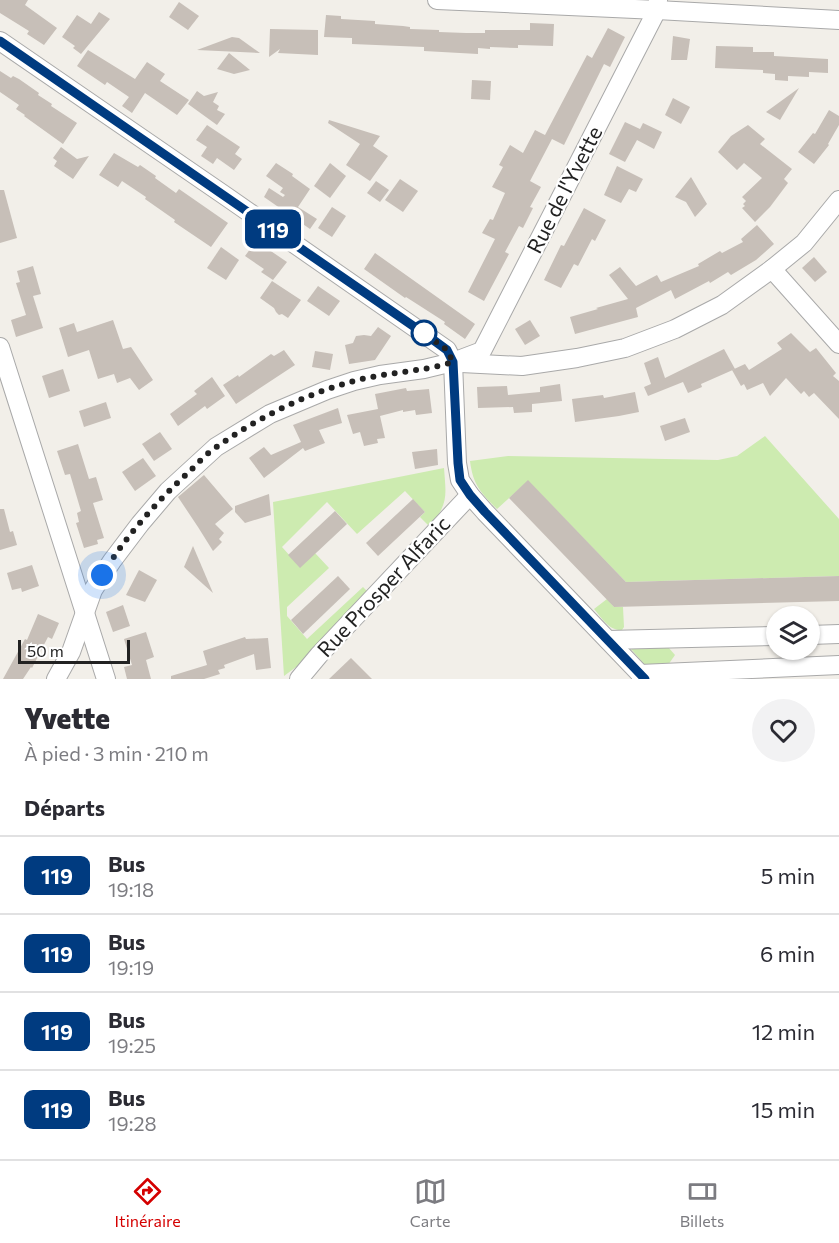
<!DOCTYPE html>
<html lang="fr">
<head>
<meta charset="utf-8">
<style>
  body { margin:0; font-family:Commissioner,sans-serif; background:#f2f2f3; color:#2b2b33; height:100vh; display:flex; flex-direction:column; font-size:22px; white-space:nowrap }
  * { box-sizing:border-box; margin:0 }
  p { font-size:20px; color:#7c7c81 }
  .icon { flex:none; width:33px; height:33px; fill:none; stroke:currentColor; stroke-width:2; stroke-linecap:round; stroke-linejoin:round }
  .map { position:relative; height:679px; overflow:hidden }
  .panel { display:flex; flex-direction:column; background:#fff; flex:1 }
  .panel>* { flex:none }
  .badge { padding:0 12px; border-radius:9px; font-size:21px; line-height:39px }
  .fabs { position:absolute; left:766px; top:606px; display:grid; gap:12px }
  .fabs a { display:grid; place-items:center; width:54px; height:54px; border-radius:50%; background:#fff; box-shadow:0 2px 4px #0004; font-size:30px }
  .scale { position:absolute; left:18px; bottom:15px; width:112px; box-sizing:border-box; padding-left:6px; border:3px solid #222; border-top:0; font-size:16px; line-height:21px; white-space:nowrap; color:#222; -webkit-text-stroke:4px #fff; paint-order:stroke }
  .you { position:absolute; width:30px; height:30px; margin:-15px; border:4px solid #fff; border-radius:50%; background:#1a73e8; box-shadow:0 0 0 9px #1a73e833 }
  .map>.badge { position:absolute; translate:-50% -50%; box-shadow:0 0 0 3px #fff }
  h2 { padding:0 24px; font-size:22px; line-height:54px }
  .round { display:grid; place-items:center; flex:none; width:63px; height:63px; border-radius:32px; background:#f2f2f3 }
  .headline { display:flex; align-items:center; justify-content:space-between; height:102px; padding:0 24px }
  h1 { font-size:28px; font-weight:800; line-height:45px }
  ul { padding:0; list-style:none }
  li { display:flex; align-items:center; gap:18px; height:78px; padding:0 24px; border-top:2px solid #e1e1e2 }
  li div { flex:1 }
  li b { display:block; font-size:22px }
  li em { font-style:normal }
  li .badge { min-width:66px; font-weight:700; text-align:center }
  .menu { display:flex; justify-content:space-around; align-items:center; height:84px; border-top:2px solid #e1e1e2; background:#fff; font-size:16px; color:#7c7c81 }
  .menu a { display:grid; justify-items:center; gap:3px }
  .menu .current { color:#d40000 }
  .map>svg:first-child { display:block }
  .grass { fill:#cdebb0 }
  .building { fill:#c7bfb8 }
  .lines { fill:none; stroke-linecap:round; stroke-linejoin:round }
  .street-casing { stroke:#a9a9a9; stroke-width:20 }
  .street { stroke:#fff; stroke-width:18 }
  .line-casing { stroke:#fff; stroke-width:14 }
  .line { stroke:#003b80; stroke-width:9 }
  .walk { stroke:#222; stroke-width:6; stroke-dasharray:0 10.8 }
  .stop-dot { fill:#fff; stroke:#003b80; stroke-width:3 }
  .labels { text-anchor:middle; stroke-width:4.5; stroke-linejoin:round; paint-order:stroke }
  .street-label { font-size:21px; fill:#222; stroke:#fff }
</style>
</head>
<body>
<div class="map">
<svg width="839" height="679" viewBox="0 0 839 679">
  <rect width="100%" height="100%" fill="#f2efe9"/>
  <g class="grass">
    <path d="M765,436l74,83v57l-213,6 -98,-101 -31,28c-16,-16 -24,-24 -27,-48l38,-5 210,4 19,-4z"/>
    <path d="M444,468c2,27 5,37 -15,58l-9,-9 5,-5 -20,-21 -48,43 -30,-32 -45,45 18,20 15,-14 14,15 -42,39v9l20,23 56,-52 5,5 -68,72 -16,12 -11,-174z"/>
    <path d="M607,599l7,8h9l1,20 -2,3c-13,1 -20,-12 -28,-21z"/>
    <path d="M668,647l7,8 -7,10 -22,1 -15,-17z"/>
  </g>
  <g class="building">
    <path d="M0,0h28l-3,5 32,23 -13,17 -17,-11 2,-3 -29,-18z"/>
    <path d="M179,2l20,14 -11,14 -19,-13z"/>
    <path d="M99,12l11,7 -29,35 -8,-6 2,-2 -13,-9 15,-22 14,9z"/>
    <path d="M326,15l15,1v3l34,2v3l28,2 7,1v2l29,1v2l27,1h19v-3h45v-7l24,1 -1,22 -35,-1v3l-28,-1v2l-12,-1v6l-54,-3v-4l-72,-3v-6l-28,-1z"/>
    <path d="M608,28l17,9 -15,30 -6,-3 -40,81 -12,-6 -22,42 11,6 -11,20 3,1 -10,20 -4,-2 -14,26 4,2 -25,47 -16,-9 27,-53 -13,-6 8,-14 3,1 12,-27 -13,-6 11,-20 -4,-2 11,-20 13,8 12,-23 10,5 42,-80 5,3z"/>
    <path d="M270,29l48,1v25l-40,-2 2,-4 -11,8z"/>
    <path d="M673,36l17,3 -3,21h-16z"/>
    <path d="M232,37l7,1 21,15 -63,-3z"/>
    <path d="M716,46l37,1v5h21v4l54,3v14l-19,-1v5l-21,-1v5l-13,-1v-6l-12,-1v-3l-48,-2z"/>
    <path d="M88,50l47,29 12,-17 18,12 -5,7 29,19 -12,15 -32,-22 -13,20 -10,-7 7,-9 -22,-15 -2,3 -28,-19z"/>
    <path d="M229,53l21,17 -16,4 -17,-5z"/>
    <path d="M0,71l11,7 2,-2 6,3 20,14 -1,2 14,9 -1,2 26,17 -14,21 -39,-28 1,-1 -9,-6 3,-4 -19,-13z"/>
    <path d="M472,80l19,1 -1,19 -19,-1z"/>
    <path d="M799,88l-19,32 -14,-8z"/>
    <path d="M197,91l7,5 14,-4 -5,10 6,4 -2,4 8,4 -8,11 -29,-21z"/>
    <path d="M673,98l17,9 -9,17 -16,-9z"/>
    <path d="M829,110l10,6v9l-11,19 1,1 -15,19 -16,-12 15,-19 2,1z"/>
    <path d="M329,120l51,16 -7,10 15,10 -18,25 -24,-16 14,-21 -32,-21z"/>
    <path d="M625,122l15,7 3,-6 19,9 -8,17 -17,-9 -12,22 -16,-8z"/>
    <path d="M207,125l33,22 -5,7 7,5 -8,11 -17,-12 -4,6 -12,-8 6,-9 -11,-7z"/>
    <path d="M748,125l17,14 -5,5 32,25 -8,10 4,4 -18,24 -15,15 -13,-14 3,-2 -2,-2 3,-3 -4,-4 20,-19 -18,-15 -7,7 -19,-18 13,-16z"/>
    <path d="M61,147l16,12 12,-3 -16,23 -19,-13 3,-5 -4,-3z"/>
    <path d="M114,153l24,14 2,-2 16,11 -1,2 21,15 3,-4 49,34 -17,24 -37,-25 1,-2 -30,-21 1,-2 -24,-16 -4,6 -19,-12z"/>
    <path d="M276,163l17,11 -1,2 18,13 -12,18 19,12 -7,10 -46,-32 5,-9 14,9 2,-2 -5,-3 3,-4 -17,-12z"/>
    <path d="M330,163l16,13 -16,22 -16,-12z"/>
    <path d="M617,166l26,13 -7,13 -7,-3 -8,14 -17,-8z"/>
    <path d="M691,177l16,27 -12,13 -9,-15 -11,-5z"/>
    <path d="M400,179l18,12 -15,21 -18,-12z"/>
    <path d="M376,181l13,9 -9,12 -13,-9z"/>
    <path d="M0,190h4l13,48 -17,5z"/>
    <path d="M332,207l14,9 -14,21 -14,-9z"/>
    <path d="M584,208l22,12 -11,21 -3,-2 -14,27 -4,-2 -13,24 -17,-8 17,-35 3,1z"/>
    <path d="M757,225l17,19 -18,16 -25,15 -3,-3 -18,11 -1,-2 -34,18 -4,-9 -35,18 2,9 -63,17 -5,-17 28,-8 -2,-1 32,-9 -19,-24 11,-8 16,19 21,-11 4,7 38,-16 -1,-2 22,-13 2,2 21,-11 -2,-3z"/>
    <path d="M256,241l31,21 -14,18 -12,-8 3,-3 -19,-13z"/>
    <path d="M221,247l18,13 -13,20 -19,-12z"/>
    <path d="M375,253l100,71 -10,15 -21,-15 1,-2 -39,-25 -1,1 -41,-29z"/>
    <path d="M814,257l13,15 -12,10 -13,-14z"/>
    <path d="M33,266l8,28 -8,2 10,32 -27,9 -5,-17 15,-5 -10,-32 4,-1 -3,-11z"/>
    <path d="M272,281l29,19 -13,18 -6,-4 -3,1 -3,-3 -2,-4 -14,-10z"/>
    <path d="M318,286l22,15 -11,15 -22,-15z"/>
    <path d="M113,320l10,29 8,-2 22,33 -14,10 -9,-12 -13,5 -3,-9 -16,5 -9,-29 -21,7 -9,-29 15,-5 3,9z"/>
    <path d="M530,320l10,16 -15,9 -10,-16z"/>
    <path d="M378,327l13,9 -16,24 -26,4 -4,-19 8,-2 3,-7 8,-1 7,1z"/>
    <path d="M791,333l19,19 6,-4 20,25 -3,3 6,5v38l-25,-26 -5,4 -5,-6 -3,3 -15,-16 -16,18 -7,-13 -16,7 -3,-6 -3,2 -9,-16 13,-6 4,6 33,-21 -5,-6z"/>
    <path d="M724,349l11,20 -34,15 1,3 -14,6 -5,-11 -35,14 -4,-9 7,-3 -7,-21 14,-6 7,21z"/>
    <path d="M284,350l11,15 -59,39 -13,-19 15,-10 1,2 32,-23 3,2z"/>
    <path d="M315,351l18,3 -3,16 -18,-3z"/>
    <path d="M63,369l7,22 -21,7 -7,-22z"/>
    <path d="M212,377l13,19 -18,13 -2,-3 -27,20 -8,-12 27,-20 -3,-3z"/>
    <path d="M560,384l2,17 -30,3v8l-18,1 -1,-6 -35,1 -1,-21 30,-1 1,9 32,-3v-5z"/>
    <path d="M406,388l1,3 22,-2 3,24 -16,2 -1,-5 -12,2v-2l-23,6 5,22 -8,1 1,4 -14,3 -4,-14 -7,2 -6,-19 31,-6 -3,-15z"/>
    <path d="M635,392l4,20 -20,4 -44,6 -3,-23 31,-4 1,3z"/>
    <path d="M106,402l5,16 -27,9 -5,-16z"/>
    <path d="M338,408l4,15 -23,7 6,13 -20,8 -2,-3 -39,30 -15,-20 15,-11 7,8 30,-13 -8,-17z"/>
    <path d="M685,418l5,14 -25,9 -5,-15z"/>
    <path d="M160,432l12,17 -18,12 -12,-17z"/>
    <path d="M78,444l11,35 7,-2 7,23 -10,3 11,35 -7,2 1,4 -14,4 -8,-25 3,-1 -2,-9 4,-2 -11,-37 -5,1 -8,-24z"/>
    <path d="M437,449l1,16 -23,4 -3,-17z"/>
    <path d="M143,458l13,18 -21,15 -13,-19z"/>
    <path d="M204,475l29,34 -18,15 9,9 -5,6 3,3 -9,9 -15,-24 -20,-30z"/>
    <path d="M528,480l98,102 213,-6v25l-225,6 -105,-109z"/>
    <path d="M269,494l2,21 -26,8 -10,-11v-6z"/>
    <path d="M413,499l12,13 -47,44 -12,-13z"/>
    <path d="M0,509h4l6,23 3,-1 4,14 -17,5z"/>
    <path d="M335,511l12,13 -47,44 -12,-13z"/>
    <path d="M193,546l20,47 -29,-26z"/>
    <path d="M32,565l7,21 -17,6 -1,-4 -9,2 -5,-17z"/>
    <path d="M139,570l18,10 -12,22 -19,-7z"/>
    <path d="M338,576l12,13 -47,45 -12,-14z"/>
    <path d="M123,605l7,21 -17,6 -7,-20z"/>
    <path d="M38,614l21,9 -7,16 -4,-2 -16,31 -1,-1 -8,12h-20l22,-40 2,1z"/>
    <path d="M146,632l8,25 -8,3 5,19h-24l-3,-12 8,-2 -8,-26z"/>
    <path d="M245,637l1,2 22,-1 3,30 -15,2 -2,-16 -30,11 1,3 -7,2 2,4 -16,5h-33v-3l36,-11 -4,-14z"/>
    <path d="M351,658l21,21h-43z"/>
  </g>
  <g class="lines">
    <defs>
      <g id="street">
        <path d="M437,0l220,10 182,10"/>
        <path d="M0,41l227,156 220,153 6,12 4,101 3,17 10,15 15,17 160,167"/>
        <path d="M772,269l67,75"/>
        <path d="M0,347l106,332"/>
        <path d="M461,363l61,3 55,-8 48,-10 50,-19 47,-24 50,-36 32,-26 35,-43"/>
        <path d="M810,635l29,-1"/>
        <path d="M608,640l169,-4"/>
        <path d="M640,674l199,-9"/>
        <path d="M56,679l15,-27 22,-62 19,-29 28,-37 28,-33 48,-44 54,-33 57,-24 27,-9 26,-6 44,-6 29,-7 29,-11 175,-341 1,-10"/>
        <path d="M299,679l20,-24 151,-160"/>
      </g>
    </defs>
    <use href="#street" class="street-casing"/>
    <use href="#street" class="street"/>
  </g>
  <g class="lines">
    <defs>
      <path id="line" d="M0,41l432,298 15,11 6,12 5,101 2,17 10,15 15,17 160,167"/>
    </defs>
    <use href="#line" class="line-casing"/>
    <use href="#line" class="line"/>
    <path class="walk" d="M102,575c24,-39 55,-74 89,-105 8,-8 17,-18 27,-24 41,-29 88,-52 136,-65 22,-6 45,-8 68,-12 10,-1 21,-4 31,-7l-6,-12 -23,-17"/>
  </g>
  <circle class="stop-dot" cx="424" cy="333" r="12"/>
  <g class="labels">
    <g class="street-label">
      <text transform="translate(565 190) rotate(-63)" y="7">Rue de l'Yvette</text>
      <text transform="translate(384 587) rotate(-47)" y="7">Rue Prosper Alfaric</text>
    </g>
  </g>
</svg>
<div class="fabs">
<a><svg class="icon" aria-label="layers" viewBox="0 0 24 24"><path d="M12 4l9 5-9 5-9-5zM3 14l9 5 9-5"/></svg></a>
</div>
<div class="scale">50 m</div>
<div class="you" style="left:102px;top:575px"></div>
<b class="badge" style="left:273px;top:229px;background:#003b80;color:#fff">119</b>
</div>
<section class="panel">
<div class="headline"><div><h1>Yvette</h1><p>À pied · 3 min · 210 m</p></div><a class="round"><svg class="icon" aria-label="heart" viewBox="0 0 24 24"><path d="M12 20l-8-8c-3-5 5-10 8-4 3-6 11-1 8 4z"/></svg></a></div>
<h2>Départs</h2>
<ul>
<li><span class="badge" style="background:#003b80;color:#fff">119</span><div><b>Bus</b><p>19:18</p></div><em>5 min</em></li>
<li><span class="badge" style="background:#003b80;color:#fff">119</span><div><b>Bus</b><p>19:19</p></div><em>6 min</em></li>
<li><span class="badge" style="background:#003b80;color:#fff">119</span><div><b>Bus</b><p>19:25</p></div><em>12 min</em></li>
<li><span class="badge" style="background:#003b80;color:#fff">119</span><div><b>Bus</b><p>19:28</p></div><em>15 min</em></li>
</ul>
</section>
<nav class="menu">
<a class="current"><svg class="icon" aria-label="directions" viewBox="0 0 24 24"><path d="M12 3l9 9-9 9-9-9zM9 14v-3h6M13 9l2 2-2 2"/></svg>Itinéraire</a>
<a><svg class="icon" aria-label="map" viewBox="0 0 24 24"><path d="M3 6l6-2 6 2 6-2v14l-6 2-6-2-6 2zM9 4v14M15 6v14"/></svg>Carte</a>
<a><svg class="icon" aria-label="tickets" viewBox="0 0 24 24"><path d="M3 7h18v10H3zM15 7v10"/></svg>Billets</a>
</nav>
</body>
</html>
